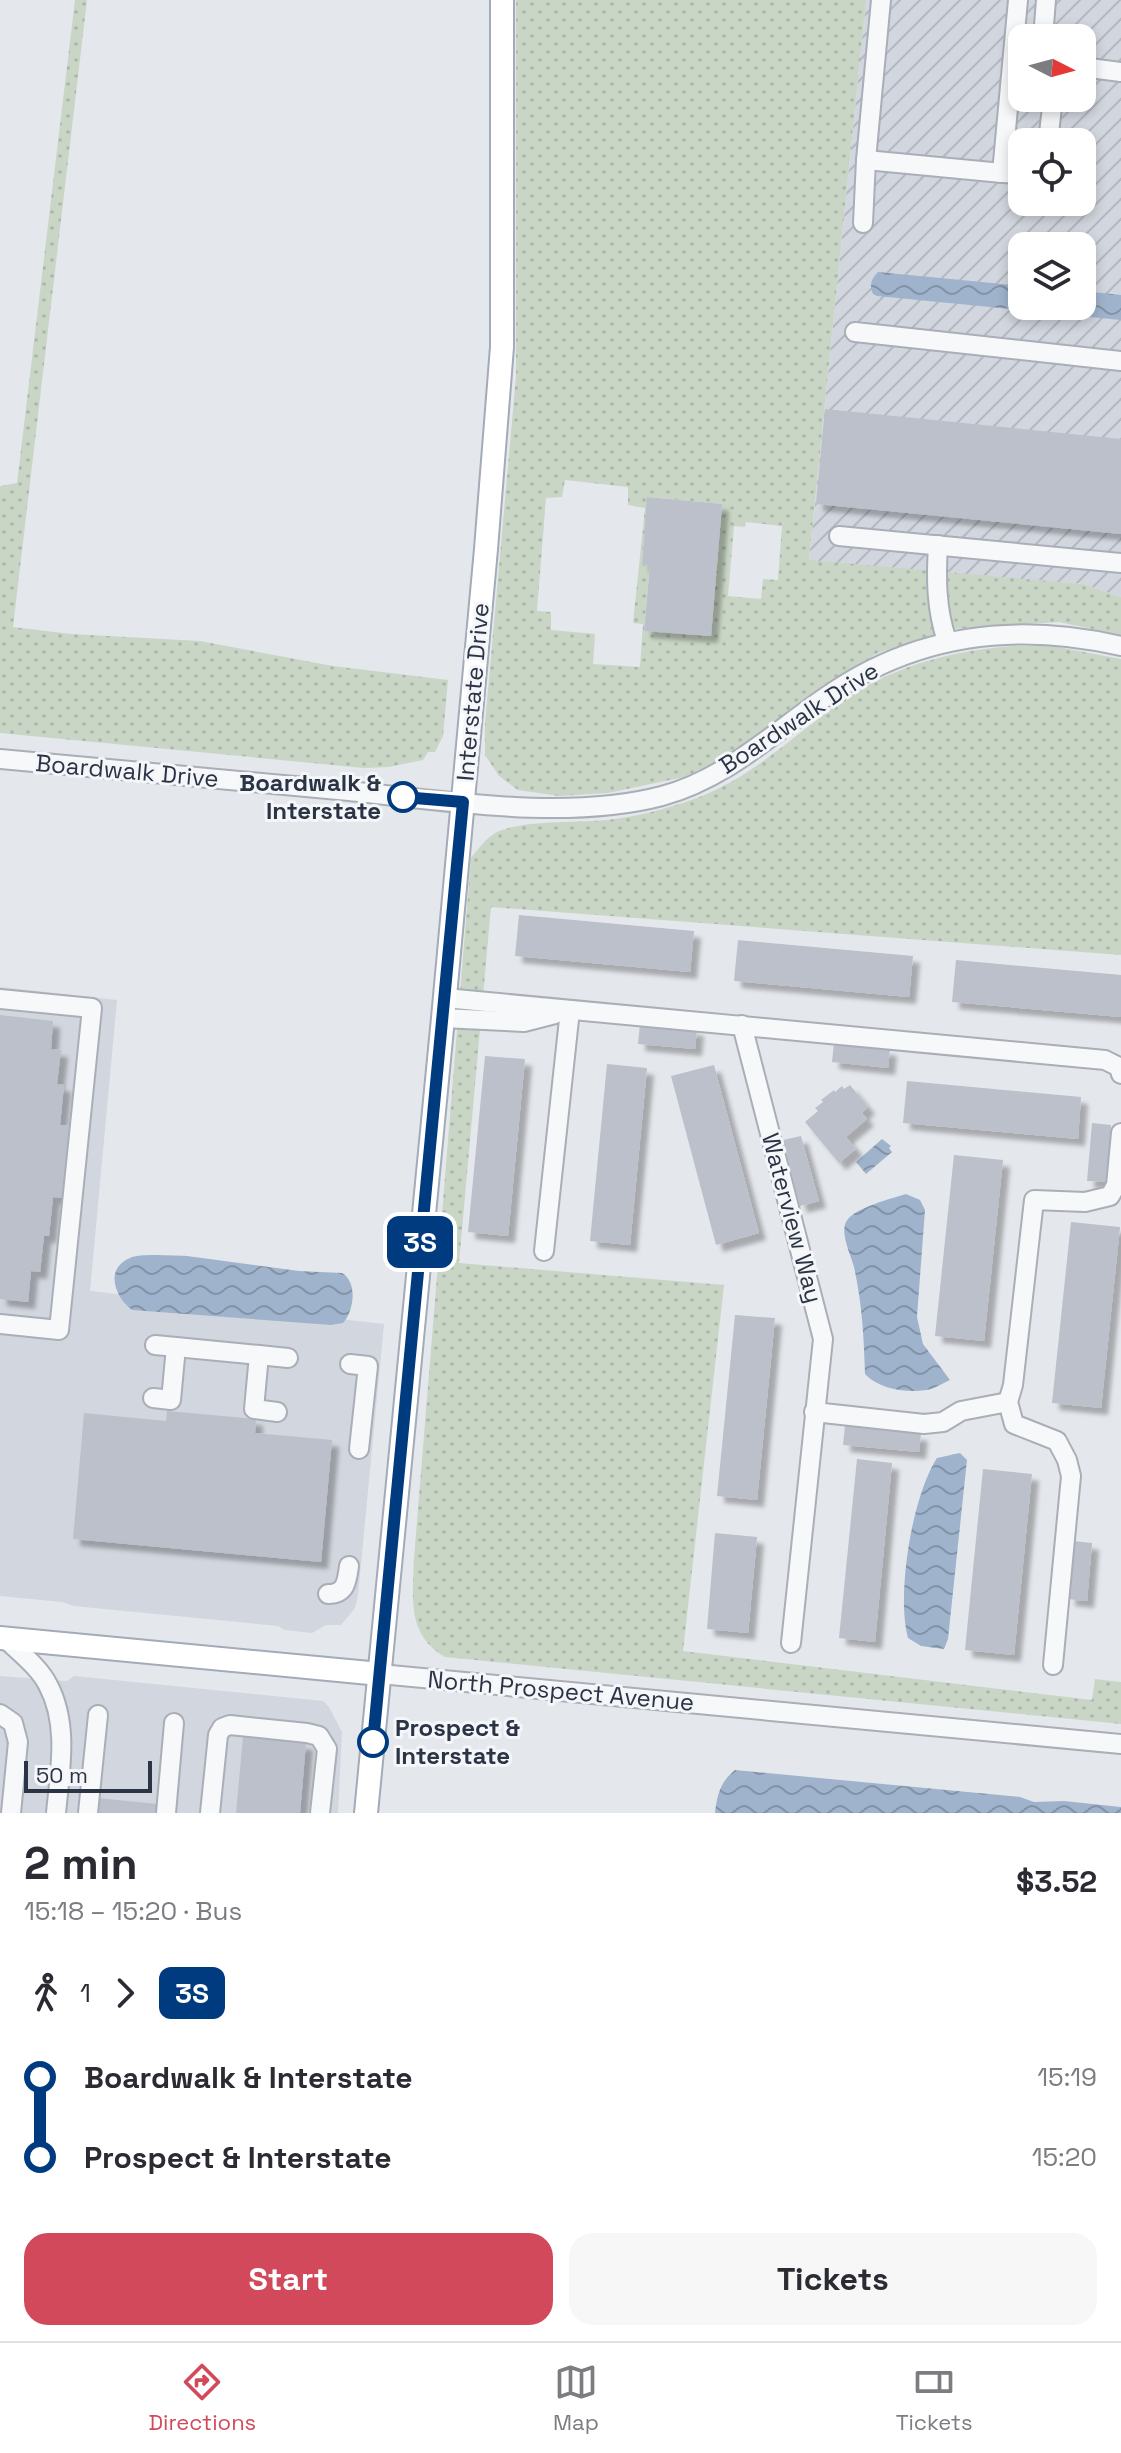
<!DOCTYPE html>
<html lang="en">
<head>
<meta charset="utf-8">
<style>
  body { margin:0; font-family:"Space Grotesk",sans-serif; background:#f7f7f7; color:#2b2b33; height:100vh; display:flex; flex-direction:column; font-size:30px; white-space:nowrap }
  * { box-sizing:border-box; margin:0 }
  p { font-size:26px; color:#7c7c81 }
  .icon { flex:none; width:44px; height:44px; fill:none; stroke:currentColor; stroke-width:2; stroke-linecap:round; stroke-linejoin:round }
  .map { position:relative; height:1813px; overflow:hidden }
  .side { display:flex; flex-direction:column; background:#fff; flex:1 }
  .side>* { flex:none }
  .badge { padding:0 16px; border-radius:12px; font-size:28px; line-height:52px }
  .needle { width:52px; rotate:96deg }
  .fabs { position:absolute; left:1008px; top:24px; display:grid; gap:16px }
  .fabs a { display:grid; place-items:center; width:88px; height:88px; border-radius:16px; background:#fff; box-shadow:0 4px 12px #0003; font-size:40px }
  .scale { position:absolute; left:24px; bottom:20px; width:128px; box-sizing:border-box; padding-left:8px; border:4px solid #2b3445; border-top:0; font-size:22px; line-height:28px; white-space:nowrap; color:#2b3445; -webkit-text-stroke:6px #f4f6f9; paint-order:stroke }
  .map>.badge { position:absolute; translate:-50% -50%; box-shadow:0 0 0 4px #fff }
  .legs { display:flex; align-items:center; gap:12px; height:88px; padding:0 24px; font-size:26px }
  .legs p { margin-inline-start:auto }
  .overview { display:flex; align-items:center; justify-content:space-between; height:136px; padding:0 24px }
  h1 { font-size:44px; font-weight:700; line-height:60px }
  .primary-button { display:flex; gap:16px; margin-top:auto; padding:16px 24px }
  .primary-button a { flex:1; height:92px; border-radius:24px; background:#d1495b; color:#fff; font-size:32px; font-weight:700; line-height:92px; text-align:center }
  .primary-button a+a { background:#f7f7f7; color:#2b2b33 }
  ul { padding:0 24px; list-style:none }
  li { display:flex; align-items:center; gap:28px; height:80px; font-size:30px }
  li i { display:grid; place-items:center; width:12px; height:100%; margin:0 10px; background:currentColor }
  li i::after { content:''; width:20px; height:20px; margin:-10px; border:6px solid; border-radius:50%; background:#fff }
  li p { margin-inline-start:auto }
  li:first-child i { background:linear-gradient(#0000 50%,currentColor 0) }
  li:last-child i { background:linear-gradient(currentColor 50%,#0000 0) }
  .tabs { display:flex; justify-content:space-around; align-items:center; height:112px; border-top:2px solid #e1e1e2; background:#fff; font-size:22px; color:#7c7c81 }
  .tabs a { display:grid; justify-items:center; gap:4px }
  .tabs .selected { color:#d1495b }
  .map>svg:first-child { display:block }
  .built { fill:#d2d6de }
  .industrial { fill:url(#industrial-furrows); fill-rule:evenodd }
  .grass { fill:url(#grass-dots); fill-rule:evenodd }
  .water { fill:url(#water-waves) }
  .building { fill:#bbc0ca; filter:url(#shadow) }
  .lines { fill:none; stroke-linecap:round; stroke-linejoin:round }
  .minor-casing { stroke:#a9aeb7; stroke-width:22 }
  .major-casing { stroke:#a3abb8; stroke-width:26 }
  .minor { stroke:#f7f8fa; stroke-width:18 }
  .major { stroke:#fff; stroke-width:22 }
  .line-1-casing { stroke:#fff; stroke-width:18 }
  .line-1 { stroke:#003b80; stroke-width:12 }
  .stop-1-dot { fill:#fff; stroke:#003b80; stroke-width:4 }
  .labels { text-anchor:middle; stroke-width:6; stroke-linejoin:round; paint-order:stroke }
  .street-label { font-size:24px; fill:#2b3445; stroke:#f4f6f9 }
  .stop-label { font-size:24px; font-weight:bold; fill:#2b3445; stroke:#f4f6f9; text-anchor:end }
</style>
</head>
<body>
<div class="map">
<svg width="1121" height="1813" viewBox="0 0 1121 1813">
  <defs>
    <pattern id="industrial-furrows" width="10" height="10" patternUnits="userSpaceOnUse" patternTransform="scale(2)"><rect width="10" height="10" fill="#d2d6de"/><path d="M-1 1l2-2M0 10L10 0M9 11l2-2" fill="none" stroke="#b4b8c0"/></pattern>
    <pattern id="grass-dots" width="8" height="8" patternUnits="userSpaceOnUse" patternTransform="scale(2)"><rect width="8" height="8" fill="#c9d6c5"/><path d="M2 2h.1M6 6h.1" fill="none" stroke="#adb8ab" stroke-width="1.8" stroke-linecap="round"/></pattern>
    <pattern id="water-waves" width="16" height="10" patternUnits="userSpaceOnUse" patternTransform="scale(2)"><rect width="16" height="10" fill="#9fb4cc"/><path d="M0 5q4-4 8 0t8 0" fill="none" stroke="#8293a7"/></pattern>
    <filter id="shadow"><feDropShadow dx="7" dy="7" stdDeviation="2" flood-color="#0004"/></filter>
  </defs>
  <rect width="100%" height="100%" fill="#e4e7ec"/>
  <g class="built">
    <path d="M0,987l117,13 -27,291 294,33 -26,271 -3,13 -14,17h-15l-14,8 -27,-3 -7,-4 -204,-20 -12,-4 -62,-6z"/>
    <path d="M0,1676l67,5 7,-5 249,25 6,6 13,25 -4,81h-338z"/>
  </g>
  <path class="industrial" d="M866,0h255v597l-38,-13 -274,-23zM1022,38h60v60h-60zM1022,142h60v60h-60zM1022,246h60v60h-60z"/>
  <g class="grass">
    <path d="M75,0h12l-74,627 58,7 129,7 133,25 115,14 -5,56 -8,16h-7l-5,8 -35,7 -24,1 -364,-35v-247l17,-3z"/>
    <path d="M516,0h350l-57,560 274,24 38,13v38l-62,-13 -108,7 -73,24 -68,42 -47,38 -42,27 -37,17 -76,16 -49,3 -41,-6 -19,-14 -14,-21v-31l31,-348zM565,480l63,7v18l17,3 -12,115 10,1 -3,43 -47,-3 2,-30 -44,-4v-18l-14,-1 9,-113 16,-1zM648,497l74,7 -12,132 -66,-6 6,-65 -8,-1zM746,522l36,4 -4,54 -15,-1 -2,20 -33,-3 6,-70 11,1z"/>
    <path d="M1013,646h39l69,13v296l-630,-48 -32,356 265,22 -41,366 409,49 3,-21 26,3v42l-676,-67c-39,-23 -32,-59 -31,-99l57,-700c7,-9 16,-21 26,-26 26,-12 79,-9 109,-12 30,-3 60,-11 88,-21 65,-23 110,-76 168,-110 46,-27 98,-39 151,-43z"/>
  </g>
  <g class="water">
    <path d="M878,272l144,14v20h60v-15l39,4v25l-244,-24 -4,-2c-4,-9 -2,-15 5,-22z"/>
    <path d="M882,1139l9,7 -2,2 3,4 -26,22 -10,-12z"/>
    <path d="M906,1194l14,6 5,10 -8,107 6,27 27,36c-7,3 -16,9 -24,10 -21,3 -47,-1 -61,-16 -1,-36 -3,-71 -11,-107 -3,-12 -16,-37 -6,-48 10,-12 42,-20 58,-25z"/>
    <path d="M187,1256l112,15 43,2c16,9 12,38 1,50l-12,2 -199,-15c-17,-13 -28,-41 -2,-52 11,-5 44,-2 57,-2z"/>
    <path d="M960,1453l7,7 -19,179 -4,10 -23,-3 -13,-8c-12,-43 4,-142 29,-180z"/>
    <path d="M735,1770l285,27 14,5 30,-1 57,6v6h-406c2,-18 5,-31 20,-43z"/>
  </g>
  <g class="building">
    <path d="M825,409l296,30v95l-305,-30z"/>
    <path d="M647,497l75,7 -11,132 -67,-5 6,-66h-8z"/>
    <path d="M519,915l175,16 -4,41 -175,-16z"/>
    <path d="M738,940l175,16 -4,41 -175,-16z"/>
    <path d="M956,960l165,15v42l-169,-15z"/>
    <path d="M0,1015l53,6 -2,28 10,1 -4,34 7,1 -4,40 12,1 -7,72 -12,-1 -4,39h-5l-4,36 -9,-1 -3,31 -28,-3z"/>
    <path d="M640,1024l57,5 -2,20 -57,-5z"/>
    <path d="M834,1043l56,6 -2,19 -56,-6z"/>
    <path d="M485,1056l40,3 -17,177 -40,-4z"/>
    <path d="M607,1064l40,4 -17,177 -40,-4z"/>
    <path d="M714,1065l45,168 -43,12 -45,-169z"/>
    <path d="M907,1081l174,16 -3,42 -175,-16z"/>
    <path d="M850,1085l18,22 -6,6 5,6 -21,18 10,12 -17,14 -34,-41 13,-11 -3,-3 8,-6 -2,-2 13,-10 1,2 7,-6 2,3z"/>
    <path d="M1092,1123l19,2 -5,57 -19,-1z"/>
    <path d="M801,1136l18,65 -19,5 -17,-66z"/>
    <path d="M954,1155l49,5 -19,181 -49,-5z"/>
    <path d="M1071,1222l49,5 -19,181 -49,-5z"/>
    <path d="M735,1315l40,3 -18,182 -40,-4z"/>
    <path d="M167,1411l89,8 -1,14 77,7 -11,122 -248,-23 11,-126 82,8z"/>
    <path d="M845,1426l76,8 -2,18 -76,-7z"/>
    <path d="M857,1459l35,4 -17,179 -36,-4z"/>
    <path d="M983,1469l49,5 -18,181 -49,-5z"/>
    <path d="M715,1533l42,4 -9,96 -41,-4z"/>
    <path d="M1073,1541l19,2 -5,58 -19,-2z"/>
    <path d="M243,1737l63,6 -6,70h-64z"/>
    <path d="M98,1798l59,6v9h-60z"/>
  </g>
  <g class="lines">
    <defs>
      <g id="minor">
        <path d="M1018,0l-16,173 20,1"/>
        <path d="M1043,38l3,-38"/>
        <path d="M1082,67l39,5"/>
        <path d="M1048,98l4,9 -4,35"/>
        <path d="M866,160l136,13"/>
        <path d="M863,223l3,-63 15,-160"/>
        <path d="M855,332l266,29"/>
        <path d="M839,536l282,27"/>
        <path d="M938,545c-2,33 -2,64 9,96"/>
        <path d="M0,759c116,11 233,21 349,32 98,10 218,30 313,5 64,-17 112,-64 165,-100 90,-63 189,-74 294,-50"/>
        <path d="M445,998l660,62 14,7 2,7"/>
        <path d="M0,999l92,9 -33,322 -59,-6"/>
        <path d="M443,1018l81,4 31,-8"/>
        <path d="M742,1025l81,314 -32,304"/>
        <path d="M544,1251l26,-241"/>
        <path d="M176,1347l83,8"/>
        <path d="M350,1364l18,2 -9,83"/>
        <path d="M153,1398l18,2 5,-53 -21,-2"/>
        <path d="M277,1412l-23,-3 5,-54 29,3"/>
        <path d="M814,1412l110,12 19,-2 18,-11 47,-9"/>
        <path d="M328,1594c18,0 19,-13 21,-28"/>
        <path d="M6,1639c14,14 33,28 42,46 21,39 12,86 8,128"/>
        <path d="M1053,1665l18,-189 -4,-16 -10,-19 -43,-17 -6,-22 5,-17 21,-185 51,2 25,-6 6,-11 5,-52"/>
        <path d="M380,1674l741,70"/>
        <path d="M0,1714l13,9 5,19 -7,71"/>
        <path d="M88,1813l10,-98"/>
        <path d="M166,1813l8,-90"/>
        <path d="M210,1813l8,-78 4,-7 8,-3 77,8 12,3 8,13 -7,64"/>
      </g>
      <g id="major">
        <path d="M0,1638l380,36"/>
        <path d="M366,1813l77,-795 43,-469 16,-202v-347"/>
      </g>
    </defs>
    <use href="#minor" class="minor-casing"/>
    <use href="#major" class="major-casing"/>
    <use href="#minor" class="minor"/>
    <use href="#major" class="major"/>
  </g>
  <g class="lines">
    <defs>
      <path id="line-1" d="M373,1742l90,-940 -60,-5"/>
    </defs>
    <use href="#line-1" class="line-1-casing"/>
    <use href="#line-1" class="line-1"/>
  </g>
  <g class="stop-1-dot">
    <circle cx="403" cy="797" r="14"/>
    <circle cx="373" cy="1742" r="14"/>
  </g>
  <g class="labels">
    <g class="street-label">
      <text transform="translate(473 692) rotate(-85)" y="8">Interstate Drive</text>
      <text transform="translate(799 718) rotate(-33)" y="8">Boardwalk Drive</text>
      <text transform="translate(127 771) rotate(5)" y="8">Boardwalk Drive</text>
      <text transform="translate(792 1218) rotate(75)" y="8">Waterview Way</text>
      <text transform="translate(561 1691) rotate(5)" y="8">North Prospect Avenue</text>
    </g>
    <g class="stop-label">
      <text x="381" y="791">Boardwalk &amp;<tspan x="381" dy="28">Interstate</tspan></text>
      <text x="395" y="1736" text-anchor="start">Prospect &amp;<tspan x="395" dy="28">Interstate</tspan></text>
    </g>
  </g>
</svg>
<div class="fabs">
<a><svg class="needle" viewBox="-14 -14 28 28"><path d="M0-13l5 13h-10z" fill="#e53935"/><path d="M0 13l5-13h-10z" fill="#7c7c81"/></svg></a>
<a><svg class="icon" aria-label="locate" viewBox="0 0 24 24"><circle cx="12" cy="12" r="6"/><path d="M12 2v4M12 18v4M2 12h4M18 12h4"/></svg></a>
<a><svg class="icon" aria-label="layers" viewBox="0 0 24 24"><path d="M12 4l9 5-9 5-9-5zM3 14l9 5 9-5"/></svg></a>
</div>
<div class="scale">50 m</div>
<b class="badge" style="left:420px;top:1242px;background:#003b80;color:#fff">3S</b>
</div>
<section class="side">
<div class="overview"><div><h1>2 min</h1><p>15:18 – 15:20 · Bus</p></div><b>$3.52</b></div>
<div class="legs"><svg class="icon" aria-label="walk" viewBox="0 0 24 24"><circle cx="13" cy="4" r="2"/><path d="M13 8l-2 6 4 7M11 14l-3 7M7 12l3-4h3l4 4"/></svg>1<svg class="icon" aria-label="forward" viewBox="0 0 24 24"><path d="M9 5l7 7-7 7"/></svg><b class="badge" style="background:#003b80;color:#fff">3S</b></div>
<ul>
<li><i style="color:#003b80"></i><b>Boardwalk &amp; Interstate</b><p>15:19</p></li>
<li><i style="color:#003b80"></i><b>Prospect &amp; Interstate</b><p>15:20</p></li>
</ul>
<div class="primary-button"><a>Start</a><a>Tickets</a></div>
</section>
<nav class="tabs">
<a class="selected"><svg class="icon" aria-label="directions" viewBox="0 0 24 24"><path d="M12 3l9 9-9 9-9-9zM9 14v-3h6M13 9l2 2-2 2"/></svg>Directions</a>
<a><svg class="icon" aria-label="map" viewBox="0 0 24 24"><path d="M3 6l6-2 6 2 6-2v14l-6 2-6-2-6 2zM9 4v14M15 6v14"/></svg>Map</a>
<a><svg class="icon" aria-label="tickets" viewBox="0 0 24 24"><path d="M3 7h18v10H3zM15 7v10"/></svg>Tickets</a>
</nav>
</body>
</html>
